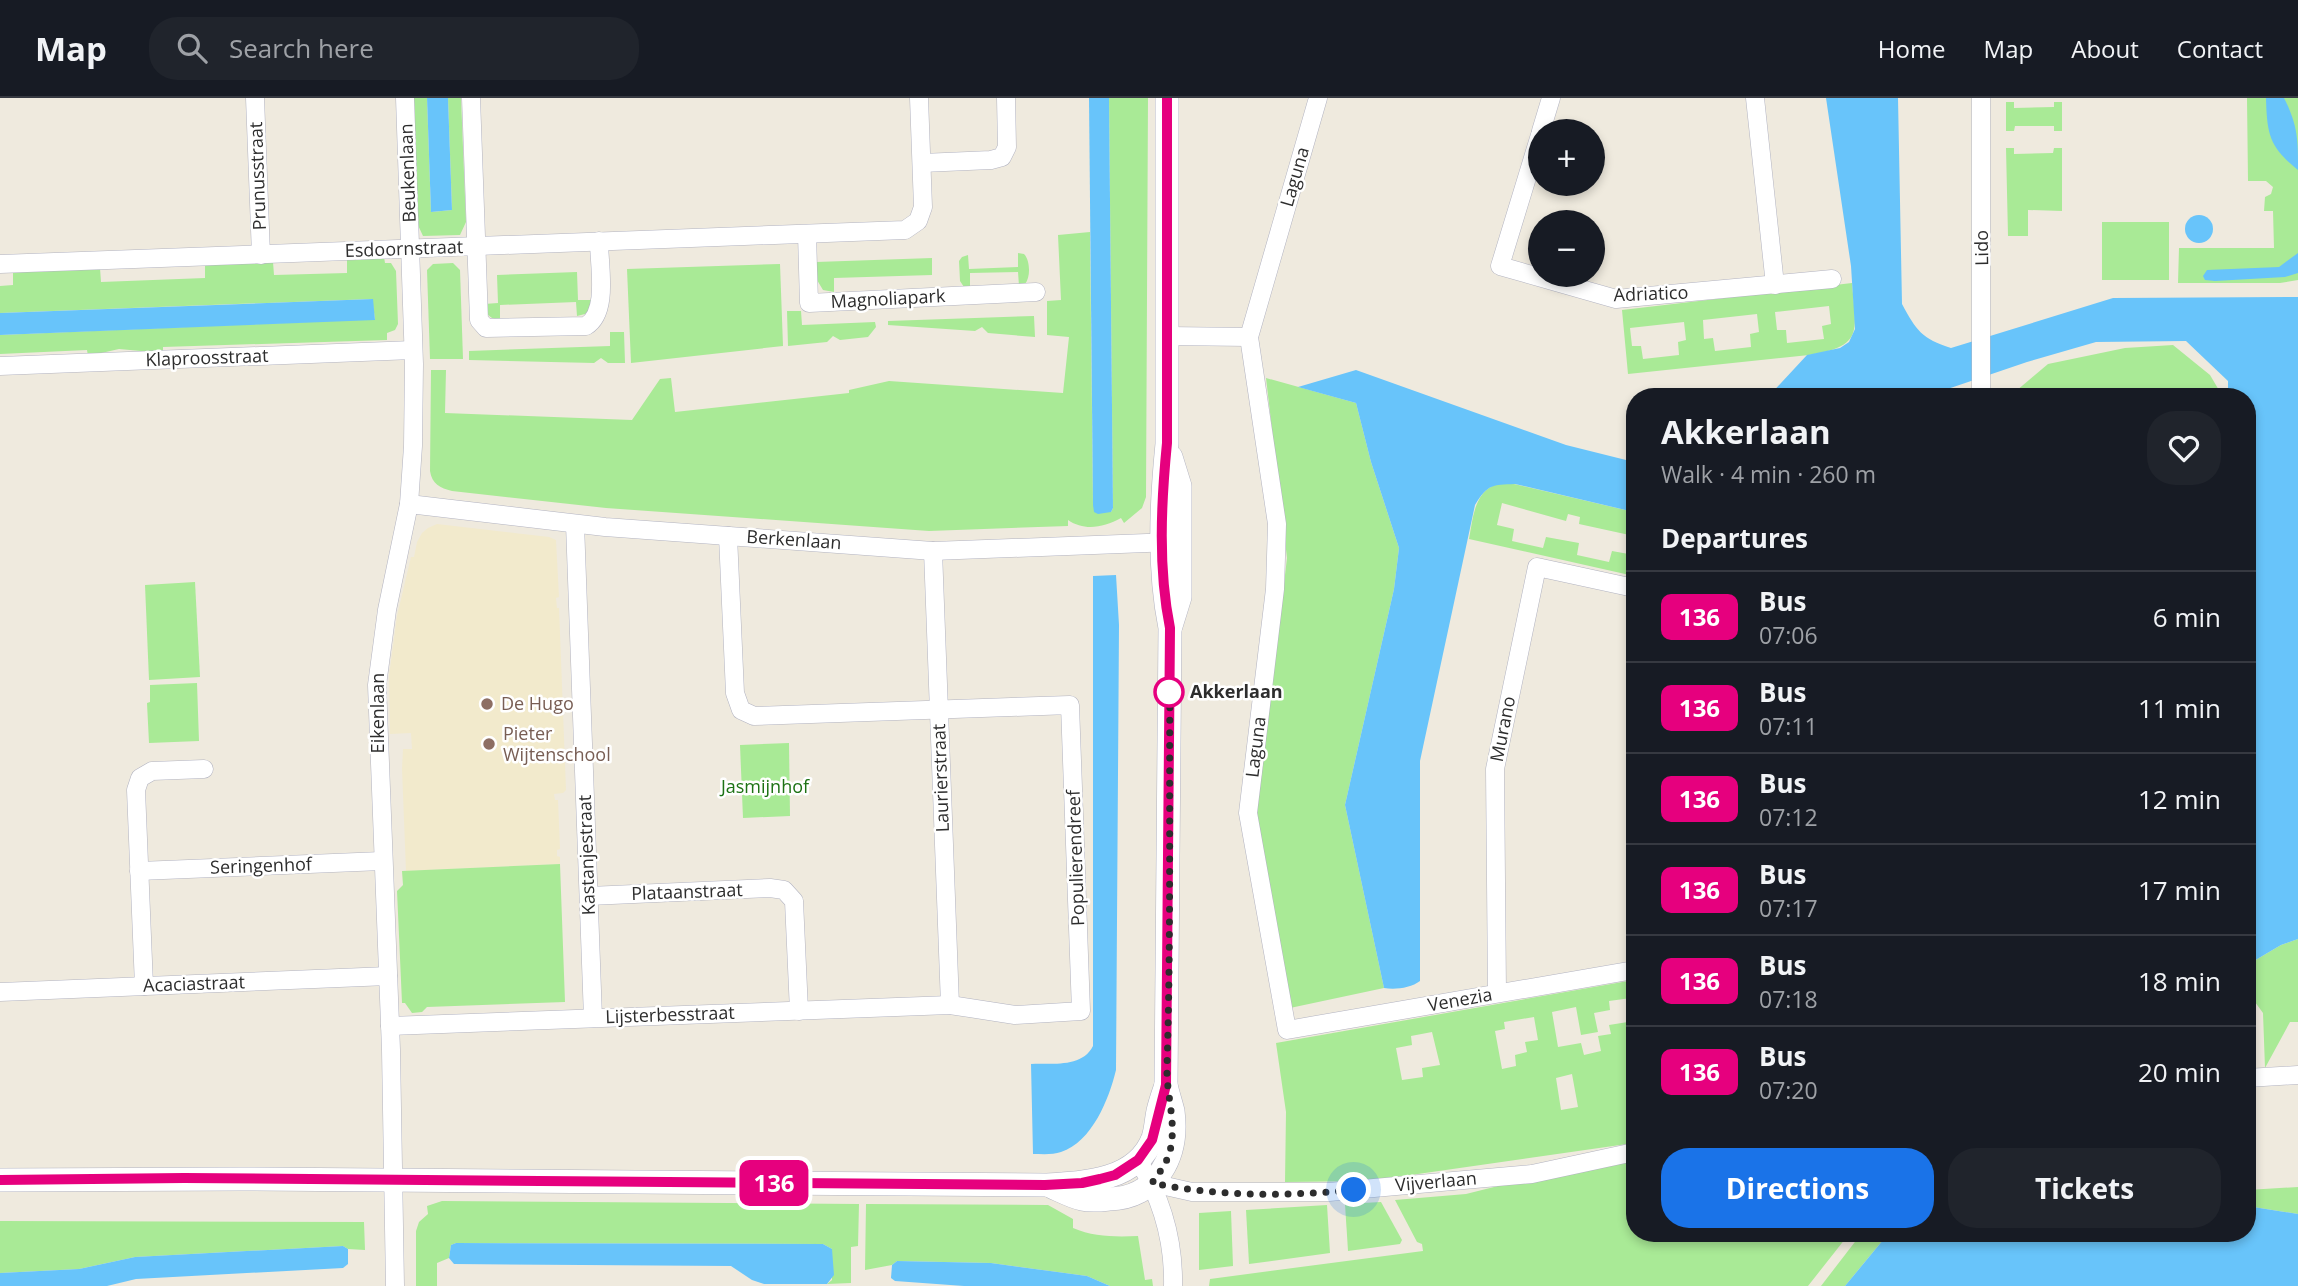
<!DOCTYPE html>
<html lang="en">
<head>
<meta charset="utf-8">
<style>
  body { margin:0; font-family:"Open Sans",sans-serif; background:#20242c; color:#f1f3f6; height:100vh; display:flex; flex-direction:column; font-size:26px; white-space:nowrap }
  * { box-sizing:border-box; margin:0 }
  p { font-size:23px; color:#9ea1a6 }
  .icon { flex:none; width:38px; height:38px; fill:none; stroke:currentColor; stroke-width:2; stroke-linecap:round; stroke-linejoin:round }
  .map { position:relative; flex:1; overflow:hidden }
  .panel { position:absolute; left:1626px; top:290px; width:630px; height:854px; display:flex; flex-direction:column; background:#171b24; border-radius:28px; box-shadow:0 4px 10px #0003 }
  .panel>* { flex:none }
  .badge { padding:0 14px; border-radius:10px; font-size:24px; line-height:46px }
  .buttons { position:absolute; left:1528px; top:21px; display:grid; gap:14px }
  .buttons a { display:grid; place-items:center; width:77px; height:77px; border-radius:50%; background:#171b24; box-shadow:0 4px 10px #0003; font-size:35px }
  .you { position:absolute; width:35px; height:35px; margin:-18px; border:5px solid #fff; border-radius:50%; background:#1a73e8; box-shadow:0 0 0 10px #1a73e833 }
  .map>.badge { position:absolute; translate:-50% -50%; box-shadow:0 0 0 4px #fff }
  h2 { padding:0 35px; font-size:26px; line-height:63px }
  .round { display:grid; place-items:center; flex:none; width:74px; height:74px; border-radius:28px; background:#20242c }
  .head { display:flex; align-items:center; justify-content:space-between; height:119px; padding:0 35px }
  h1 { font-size:33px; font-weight:700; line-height:52px }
  .action { display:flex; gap:14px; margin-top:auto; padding:14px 35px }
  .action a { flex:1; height:80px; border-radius:28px; background:#1a73e8; color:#fff; font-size:28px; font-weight:700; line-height:80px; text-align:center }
  .action a+a { background:#20242c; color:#f1f3f6 }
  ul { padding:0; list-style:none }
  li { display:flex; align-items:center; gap:21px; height:91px; padding:0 35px; border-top:2px solid #363941 }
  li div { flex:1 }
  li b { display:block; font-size:26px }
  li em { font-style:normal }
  li .badge { min-width:77px; font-weight:700; text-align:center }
  header { display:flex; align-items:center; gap:42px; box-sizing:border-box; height:98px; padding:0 35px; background:#171b24; border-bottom:2px solid #363941 }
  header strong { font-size:33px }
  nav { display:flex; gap:38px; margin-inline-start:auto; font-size:24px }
  .search { width:490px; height:63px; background:#20242c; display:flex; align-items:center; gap:18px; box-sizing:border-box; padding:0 24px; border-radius:28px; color:#9ea1a6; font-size:26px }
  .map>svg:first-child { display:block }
  .education { fill:#f2eacc }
  .green { fill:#a9ea96; fill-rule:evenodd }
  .water { fill:#68c4fa }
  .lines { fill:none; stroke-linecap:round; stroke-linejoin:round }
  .minor-casing { stroke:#b2b3c1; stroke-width:19 }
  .tertiary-casing { stroke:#b2b3c1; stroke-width:24 }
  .minor { stroke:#fff; stroke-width:18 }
  .tertiary { stroke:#fff; stroke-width:23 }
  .line-casing { stroke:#fff; stroke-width:16 }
  .line { stroke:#e6007e; stroke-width:10 }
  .walk { stroke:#2d2d2d; stroke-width:7; stroke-dasharray:0 12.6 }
  .stop-dot { fill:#fff; stroke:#e6007e; stroke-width:3.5 }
  .education-dot { fill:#8d6e63; stroke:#fff; stroke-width:2.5 }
  .labels { text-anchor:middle; stroke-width:5; stroke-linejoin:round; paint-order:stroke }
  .street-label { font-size:18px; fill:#2d2d2d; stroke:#fff }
  .stop-label { font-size:18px; font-weight:bold; fill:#2d2d2d; stroke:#fff; text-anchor:start }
  .education-label { font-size:18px; fill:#785e54; stroke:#fff; text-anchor:start }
  .park-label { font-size:18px; fill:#1d7214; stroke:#fff }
</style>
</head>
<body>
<header>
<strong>Map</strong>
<div class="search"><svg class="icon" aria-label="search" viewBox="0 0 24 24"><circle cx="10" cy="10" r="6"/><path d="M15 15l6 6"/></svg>Search here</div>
<nav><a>Home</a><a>Map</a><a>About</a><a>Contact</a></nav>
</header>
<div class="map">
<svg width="2298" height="1188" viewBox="0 0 2298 1188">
  <rect width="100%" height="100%" fill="#efeade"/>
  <path class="education" d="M437,426l112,13 7,3 3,57 -3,1 1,10h2l7,182 -3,3 -9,1 1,6h3l2,49 -3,1v6l3,1v7l-154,7 -4,-102 1,-20h9l-1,-16 -21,1 -1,-58 8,-60 14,-59h3l3,-15 5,-9 6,-5z"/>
  <g class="green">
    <path d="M412,0h15l4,114 21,-2 -4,-112h13l5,124 -6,13 -37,1 -6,-13z"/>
    <path d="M1109,0h39l-2,399 -4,11 -18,15 -3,-5c-18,10 -37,13 -53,2v6l-139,5 -323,-23 -154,-17c-12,-3 -20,-7 -22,-20l1,-101h15l-1,43 187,7 28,-41 11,-1 4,34 174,-19v-3l40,-9 174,12 6,-56 -22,-2v-34l14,-1 -3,-65 32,-3 3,273 18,7 2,-4z"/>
    <path d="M2247,0h51v182l-18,3h-102l1,-35h95l-1,-37h-9l1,-14 6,-3 2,-7 -7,-6h-18z"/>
    <path d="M2006,4h8v6l40,-1v-5h8v29h-8v-5h-39l-1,5h-8z"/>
    <path d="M2006,50h8v6l39,-1 1,-5h8v63l-34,-1v26h-20z"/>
    <rect x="2102" y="124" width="67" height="58"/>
    <path d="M1018,155l6,1c6,6 7,23 1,30l-6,2 -1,-14 -48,1v14h-6l-4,-6 -1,-20 3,-4 6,-2 1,14 49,-2z"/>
    <path d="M384,159l1,6h6l5,8 2,53 -3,6 -8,3v7l-224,7v6l-44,-4 -31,7 -1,-6 -87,4v-19l375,-16 -3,-20 -372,14v-27l13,-1v-13l87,-4 1,14 104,-4v-13l68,-3 1,13 73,-2v-14z"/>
    <path d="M932,160v17l-98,3v14l-11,-2 -6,-10 -1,-18z"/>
    <path d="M453,165l7,7 3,89h-33l-3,-89 6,-6z"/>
    <path d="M780,166l3,82 -152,17 -4,-94z"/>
    <path d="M577,174l1,28h14l-1,8 -6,6 -8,2 -1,-14 -76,3v14c-11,1 -14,-6 -16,-15l14,-1 -1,-28z"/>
    <path d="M1852,185c4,49 12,63 -43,72l-181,19 -6,-64zM1829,208l2,18 -9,2 2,13 -37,4 -1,-13h-9l-2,-18zM1757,216l2,18 -9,2 1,13 -36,4 -2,-13 -9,1 -1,-19zM1684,224l2,18 -8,2 1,13 -36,4 -2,-13h-9l-2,-18z"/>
    <path d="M787,213h14l1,14 73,-3 1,5 -8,10 -28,3 -7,-4 -6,6 -39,4z"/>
    <path d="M1034,218l1,21 -47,-4 -6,-6 -7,4 -87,-6v-4z"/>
    <path d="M610,234h14l1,31h-17l-7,-5 -7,5 -125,-3v-9l141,-5z"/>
    <path d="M2173,247l37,30 13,22h-214l39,-33 77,-16z"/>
    <path d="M1266,280l90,25 15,59 28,86 -5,41 -49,216 39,183 -94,20 -33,-195 30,-255z"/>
    <path d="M1497,386h17l120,28v24l-55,-12 1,-7 -12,-3 -2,7 -64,-18 -5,22 17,4 -2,12 31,7 3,-11 33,6 -2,12 32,7 3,-11 22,4v21l-165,-37c4,-21 5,-47 28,-55z"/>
    <path d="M195,484l5,95 -51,3 -4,-95z"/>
    <path d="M197,585l2,58 -50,2 -2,-40 3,-1v-17z"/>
    <path d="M789,645l1,73 -47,2 -3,-73z"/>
    <path d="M560,766l5,138 -138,5 -5,5 -10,1 -7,-10h-3l-5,-112 6,-6 -1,-14z"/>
    <path d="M2298,841v83h-8l-25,46 -2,-55 -16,-22v-26l34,-20z"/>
    <path d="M1634,882v14l-3,1v3l-22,3 1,9 -16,3 4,19 -17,3 -5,-28 -24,5 6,35 23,-4 3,12 17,-4 -3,-15 13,-2 -2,-9 25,-4v122l-265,38 -84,1 1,-70 -10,-69zM1534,919l4,23 -13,2 2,10 -12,3 1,11 -14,3 -7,-38 10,-2 -1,-7zM1432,934l8,33 -18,3 1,9 -21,3 -6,-32 16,-3 -1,-9zM1572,976l6,33 -17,3 -5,-32z"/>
    <path d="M1634,1061v75h215l-41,52h-599l1,-7 213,-28 -1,-7 -5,-2 -22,-42 71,-6 60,-15z"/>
    <path d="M2298,1089v27l-51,-8v-16z"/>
    <path d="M442,1103l417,3 -1,42 -7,1v36l-24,1 5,-4v-31l-9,-5 -367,-1 -5,2 -2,13 -12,5v23h-21v-55l3,-9 9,-8 -1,-8z"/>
    <path d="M1381,1104l21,38 -2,4 -52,7 -3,-47z"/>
    <path d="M866,1106l182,1 25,14v9c21,9 43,9 65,8l7,44 7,-1 1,7h-43l-23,-10 -96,-13 -94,-2 -5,4 -27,5z"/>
    <path d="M1327,1107l3,48 -81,11 -3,-54z"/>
    <path d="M1231,1113l2,55 -34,4v-57z"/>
    <path d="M0,1123l364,1 1,28 -17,-1 -5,-3 -208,11 -56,12 -79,4z"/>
    <path d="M1861,1136h27l-43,52h-24z"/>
  </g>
  <g class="water">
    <path d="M427,0h21l4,112 -21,2z"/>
    <path d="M1089,0h20l4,410 -2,4 -13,2 -4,-2 -1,-7z"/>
    <path d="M1826,0h72l4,206c14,26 20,35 49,44l162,-50 185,-1v642l-17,6 -34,20v-568h-19v-16l-42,-40 -90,1 -69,20 -103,35h-156l39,-42 33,-7 9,-6 6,-13 -4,-63z"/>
    <path d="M2266,0h18c14,28 14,42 14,72 -29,-23 -31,-36 -32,-72z"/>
    <circle cx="2199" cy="131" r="14"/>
    <path d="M2298,155v20l-13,4 -70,4 -10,-1 -2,-4 4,-6 72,-3z"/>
    <path d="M373,201l2,21 -375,15v-22z"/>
    <path d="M1356,272l210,75 68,17v50l-119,-28c-23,1 -27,0 -40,21l-55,256v220c-9,7 -25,9 -36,7l-39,-183 49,-216 5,-41 -28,-86 -15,-59 -58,-16z"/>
    <path d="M1116,477l3,50 -3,445c-7,29 -24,72 -55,82 -8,3 -19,2 -28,2l-2,-90c21,-1 51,4 62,-18v-470z"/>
    <path d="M2247,1108l51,8v72h-453l43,-52h359z"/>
    <path d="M456,1145l367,1 9,5 2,26 -7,9h-63l-12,-4 -21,-14 -277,-2 -5,-6 2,-13z"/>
    <path d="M343,1148l5,3v15l-5,4 -207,11 -29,7h-107v-13l79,-4 56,-12z"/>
    <path d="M897,1163l94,2 96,13 23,10h-146l-69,-5 -4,-3 1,-13z"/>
  </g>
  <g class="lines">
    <defs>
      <g id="minor">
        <path d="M255,0l6,157"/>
        <path d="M471,0l8,222 7,8 100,-2c23,-14 13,-60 13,-85"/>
        <path d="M1318,0l-69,239 28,187 -2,65 -27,224 39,217 347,-60"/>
        <path d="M1755,0l20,187"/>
        <path d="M1981,0v299"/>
        <path d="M1541,33l10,-33"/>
        <path d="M1540,37l-40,131 116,33 216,-20"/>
        <path d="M922,65l69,-3 11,-3 5,-10 -1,-49"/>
        <path d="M807,136l2,69 227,-11"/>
        <path d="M0,166l905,-34 13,-9 5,-14 -4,-109"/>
        <path d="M1167,238l82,1"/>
        <path d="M0,268l413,-16"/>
        <path d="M409,406l196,23 328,24 240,-9"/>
        <path d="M575,426l18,494"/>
        <path d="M933,453l17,454"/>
        <path d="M139,773l243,-10"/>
        <path d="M589,798l181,-8 14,2 10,11 5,110"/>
        <path d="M144,888l-8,-196 4,-12 12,-7 52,-2"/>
        <path d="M0,894l388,-16"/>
        <path d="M1497,895l-2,-224 42,-202 97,21"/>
        <path d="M390,928l560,-21 65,10 66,-4 -11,-306 -316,11 -13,-6 -6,-17 -7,-157"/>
        <path d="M2247,980l51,-3"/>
        <path d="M1138,1062c24,39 36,80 35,126"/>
        <path d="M1152,1085l40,9h137l203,-18 102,-22"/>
        <path d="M395,1188l-4,-236 -14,-365 10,-75 22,-106 4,-58 1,-82 -9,-266"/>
      </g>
      <g id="tertiary">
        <path d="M1171,528l9,-29v-111l-9,-29"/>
        <path d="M0,1082l240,-1 805,6c39,-2 92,-4 108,-47 3,-9 3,-18 5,-27 2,-9 5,-17 8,-26"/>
        <path d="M1052,1089c9,4 20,10 30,12 8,2 19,1 27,0 48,-1 70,-43 64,-88 -2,-8 -5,-17 -7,-26l4,-457c-12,-60 -9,-124 -3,-184v-346"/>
      </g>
    </defs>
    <use href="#minor" class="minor-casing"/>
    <use href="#tertiary" class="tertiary-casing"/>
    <use href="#minor" class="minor"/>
    <use href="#tertiary" class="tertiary"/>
  </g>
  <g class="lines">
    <defs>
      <path id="line" d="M0,1082l184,-2 861,7 37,-2 18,-4 15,-4 23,-15 14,-20 14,-55 4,-457c-12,-60 -9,-124 -3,-185v-345"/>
    </defs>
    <use href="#line" class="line-casing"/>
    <use href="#line" class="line"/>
    <path class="walk" d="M1169,594l1,-11c-1,128 1,257 -3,385 -1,29 10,56 3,85 -3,12 -11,22 -18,32 66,14 136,13 202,7"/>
  </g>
  <circle class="stop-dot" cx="1169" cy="594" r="14"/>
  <g class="education-dot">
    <circle cx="487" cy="606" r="7"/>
    <circle cx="489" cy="646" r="7"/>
  </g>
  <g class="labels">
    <g class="street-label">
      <text transform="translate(408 75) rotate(-92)" y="6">Beukenlaan</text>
      <text transform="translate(258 78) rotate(-92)" y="6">Prunusstraat</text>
      <text transform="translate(1295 79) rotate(-74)" y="6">Laguna</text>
      <text transform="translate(1982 150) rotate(-91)" y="6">Lido</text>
      <text transform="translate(404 151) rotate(-2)" y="6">Esdoornstraat</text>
      <text transform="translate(1651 196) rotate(-2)" y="6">Adriatico</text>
      <text transform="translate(888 201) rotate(-3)" y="6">Magnoliapark</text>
      <text transform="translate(207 260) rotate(-2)" y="6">Klaproosstraat</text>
      <text transform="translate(794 442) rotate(4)" y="6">Berkenlaan</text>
      <text transform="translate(378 615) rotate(-90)" y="6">Eikenlaan</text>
      <text transform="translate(1503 631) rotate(-79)" y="6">Murano</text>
      <text transform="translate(1256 649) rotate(-83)" y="6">Laguna</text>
      <text transform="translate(941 680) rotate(-92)" y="6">Laurierstraat</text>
      <text transform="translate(587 757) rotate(-92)" y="6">Kastanjestraat</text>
      <text transform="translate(1076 760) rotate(-92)" y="6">Populierendreef</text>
      <text transform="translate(261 768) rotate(-2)" y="6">Seringenhof</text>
      <text transform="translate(687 794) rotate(-2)" y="6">Plataanstraat</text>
      <text transform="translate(194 886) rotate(-2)" y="6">Acaciastraat</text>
      <text transform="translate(1460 902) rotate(-10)" y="6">Venezia</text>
      <text transform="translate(670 917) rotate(-2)" y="6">Lijsterbesstraat</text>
      <text transform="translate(1436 1084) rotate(-5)" y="6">Vijverlaan</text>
    </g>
    <g class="stop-label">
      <text x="1190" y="600">Akkerlaan</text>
    </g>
    <g class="education-label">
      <text x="501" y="612">De Hugo</text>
      <text x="503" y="642">Pieter<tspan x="503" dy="21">Wijtenschool</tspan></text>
    </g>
    <g class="park-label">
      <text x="765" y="695">Jasmijnhof</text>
    </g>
  </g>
</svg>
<div class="buttons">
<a>+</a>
<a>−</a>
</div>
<div class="you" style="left:1354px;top:1092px"></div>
<b class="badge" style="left:774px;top:1085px;background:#e6007e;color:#fff">136</b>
<section class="panel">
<div class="head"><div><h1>Akkerlaan</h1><p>Walk · 4 min · 260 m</p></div><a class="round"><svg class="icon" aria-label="heart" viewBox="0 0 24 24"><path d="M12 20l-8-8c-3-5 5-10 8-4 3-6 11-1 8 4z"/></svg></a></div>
<h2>Departures</h2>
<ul>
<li><span class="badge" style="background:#e6007e;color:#fff">136</span><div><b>Bus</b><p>07:06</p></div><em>6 min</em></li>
<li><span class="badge" style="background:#e6007e;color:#fff">136</span><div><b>Bus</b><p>07:11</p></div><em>11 min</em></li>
<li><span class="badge" style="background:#e6007e;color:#fff">136</span><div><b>Bus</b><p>07:12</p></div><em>12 min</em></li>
<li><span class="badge" style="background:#e6007e;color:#fff">136</span><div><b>Bus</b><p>07:17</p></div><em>17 min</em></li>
<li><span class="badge" style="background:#e6007e;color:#fff">136</span><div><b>Bus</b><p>07:18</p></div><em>18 min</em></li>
<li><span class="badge" style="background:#e6007e;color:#fff">136</span><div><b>Bus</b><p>07:20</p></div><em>20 min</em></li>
</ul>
<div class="action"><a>Directions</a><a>Tickets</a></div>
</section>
</div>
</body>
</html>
